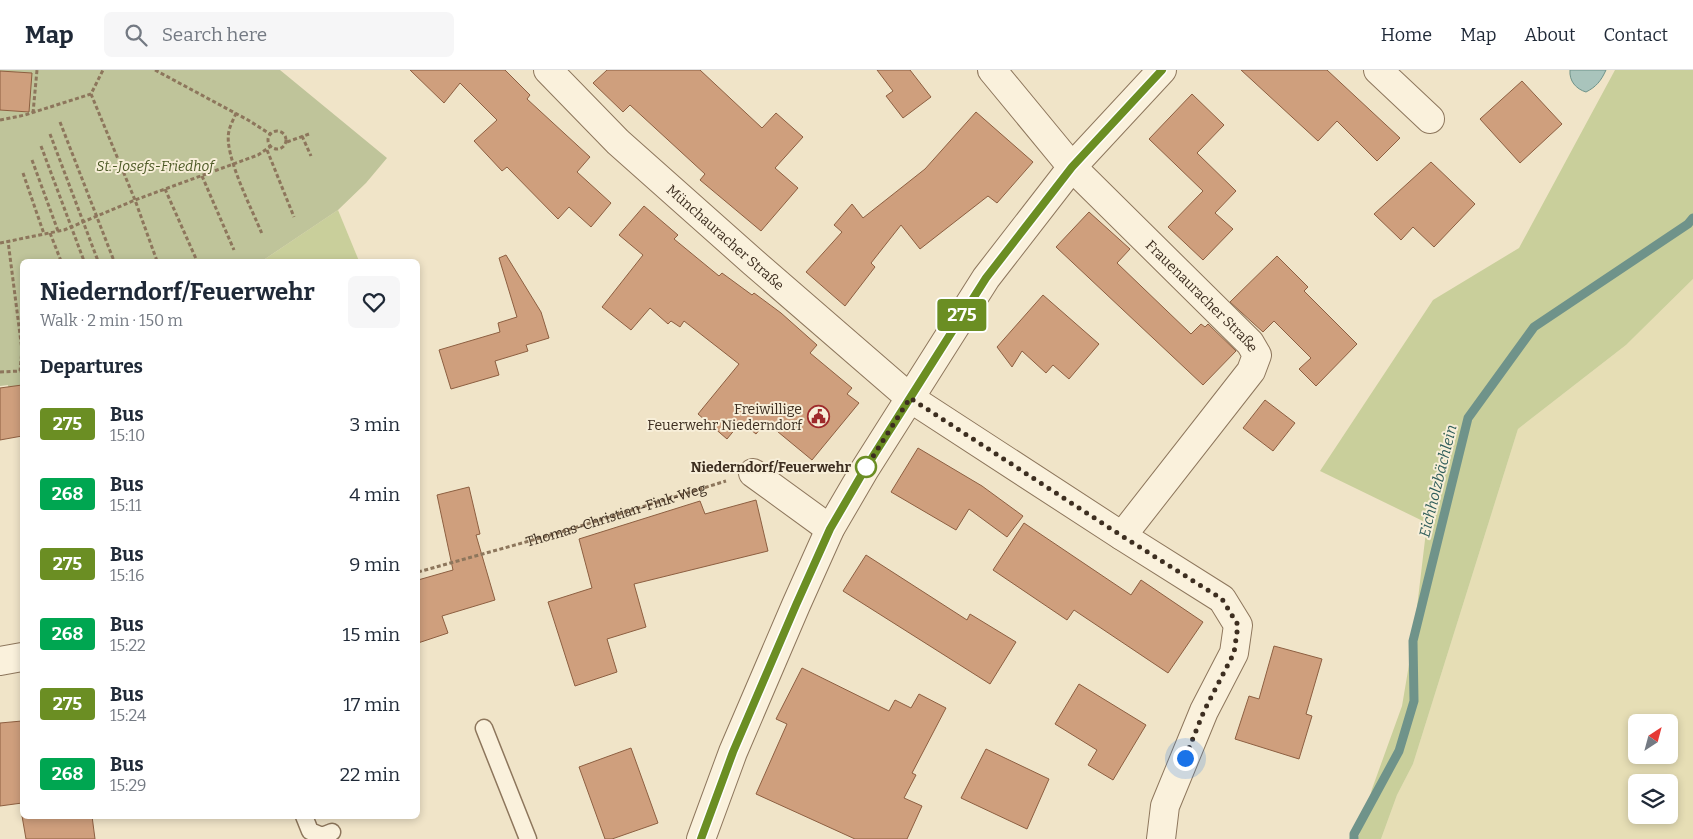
<!DOCTYPE html>
<html lang="en">
<head>
<meta charset="utf-8">
<style>
  body { margin:0; font-family:Bitter,serif; background:#f6f6f7; color:#1f2937; height:100vh; display:flex; flex-direction:column; font-size:19px; white-space:nowrap }
  * { box-sizing:border-box; margin:0 }
  p { font-size:16px; color:#747a83 }
  .icon { flex:none; width:28px; height:28px; fill:none; stroke:currentColor; stroke-width:2; stroke-linecap:round; stroke-linejoin:round }
  .map { position:relative; flex:1; overflow:hidden }
  .details { position:absolute; left:20px; top:189px; width:400px; height:560px; display:flex; flex-direction:column; background:#fff; border-radius:8px; box-shadow:0 2px 8px #0003 }
  .details>* { flex:none }
  .badge { padding:0 10px; border-radius:4px; font-size:18px; line-height:32px }
  .needle { width:32px; rotate:36deg }
  .tools { position:absolute; left:1628px; top:644px; display:grid; gap:10px }
  .tools a { display:grid; place-items:center; width:50px; height:50px; border-radius:8px; background:#fff; box-shadow:0 2px 8px #0003; font-size:25px }
  .you { position:absolute; width:25px; height:25px; margin:-12px; border:4px solid #fff; border-radius:50%; background:#1a73e8; box-shadow:0 0 0 8px #1a73e833 }
  .map>.badge { position:absolute; translate:-50% -50%; box-shadow:0 0 0 2px #fff }
  h2 { padding:0 20px; font-size:19px; line-height:45px }
  .round { display:grid; place-items:center; flex:none; width:52px; height:52px; border-radius:8px; background:#f6f6f7 }
  .head { display:flex; align-items:center; justify-content:space-between; height:85px; padding:0 20px }
  h1 { font-size:24px; font-weight:700; line-height:38px }
  ul { padding:0; list-style:none }
  li { display:flex; align-items:center; gap:15px; height:70px; padding:0 20px }
  li div { flex:1 }
  li b { display:block; font-size:19px }
  li em { font-style:normal }
  li .badge { min-width:55px; font-weight:700; text-align:center }
  header { display:flex; align-items:center; gap:30px; box-sizing:border-box; height:70px; padding:0 25px; background:#fff; border-bottom:1px solid #e0e1e3 }
  header strong { font-size:24px }
  nav { display:flex; gap:28px; margin-inline-start:auto; font-size:18px }
  .search { width:350px; height:45px; background:#f6f6f7; display:flex; align-items:center; gap:12px; box-sizing:border-box; padding:0 18px; border-radius:8px; color:#747a83; font-size:19px }
  .map>svg:first-child { display:block }
  .farmland { fill:#e6deb5; fill-rule:evenodd }
  .green { fill:#c9cf9b }
  .cemetery { fill:#bfc49a }
  .water { fill:#a9c4bc; stroke:#6f938a }
  .lines { fill:none; stroke-linecap:round; stroke-linejoin:round }
  .stream { stroke:#6f938a; stroke-width:9 }
  .building { fill:#cf9f7d; stroke:#8d5f41 }
  .service-casing { stroke:#8d765c; stroke-width:19 }
  .minor-casing { stroke:#8d765c; stroke-width:30 }
  .tertiary-casing { stroke:#8d765c; stroke-width:30 }
  .path { stroke:#8d765c; stroke-width:3; stroke-dasharray:4 2.5; stroke-linecap:butt }
  .service { stroke:#faf1dc; stroke-width:16 }
  .minor { stroke:#faf1dc; stroke-width:28 }
  .tertiary { stroke:#faf1dc; stroke-width:28 }
  .line-casing { stroke:#fff; stroke-width:11 }
  .line { stroke:#6b8e23; stroke-width:8 }
  .walk { stroke:#3d2e20; stroke-width:5; stroke-dasharray:0 9 }
  .stop-dot { fill:#fff; stroke:#6b8e23; stroke-width:2.5 }
  .labels { text-anchor:middle; stroke-width:4; stroke-linejoin:round; paint-order:stroke }
  .park-label { font-size:14px; font-style:italic; fill:#4d5a26; stroke:#f7eed8 }
  .street-label { font-size:14px; fill:#3d2e20; stroke:#f7eed8 }
  .poi-label { font-size:14px; fill:#3d2e20; stroke:#f7eed8; text-anchor:end }
  .stop-label { font-size:14px; font-weight:bold; fill:#3d2e20; stroke:#f7eed8; text-anchor:end }
  .water-label { font-size:15px; font-style:italic; fill:#2f5d5a; stroke:#f7eed8 }
</style>
</head>
<body>
<header>
<strong>Map</strong>
<div class="search"><svg class="icon" aria-label="search" viewBox="0 0 24 24"><circle cx="10" cy="10" r="6"/><path d="M15 15l6 6"/></svg>Search here</div>
<nav><a>Home</a><a>Map</a><a>About</a><a>Contact</a></nav>
</header>
<div class="map">
<svg width="1693" height="769" viewBox="0 0 1693 769">
  <rect width="100%" height="100%" fill="#f0e4c8"/>
  <path class="farmland" d="M1693,209v560h-312l16,-44 16,-31 105,-335 108,-84zM1636,652h33v33h-33zM1636,712h33v33h-33z"/>
  <g class="green">
    <path d="M1615,0h78v209l-67,66 -108,84 -105,335 -16,31 -16,44h-23l14,-50 30,-83 11,-65 14,-118 -107,-52 113,-171 86,-52z"/>
    <path d="M338,140l21,51h-97z"/>
  </g>
  <path class="cemetery" d="M0,0h280l107,88 -21,25 -28,27 -76,51h-240v124l-7,1 -6,7 -1,-8 -8,1z"/>
  <path class="water" d="M1570,0h36c-5,11 -10,17 -20,22 -10,-3 -17,-11 -16,-22z"/>
  <g class="lines">
    <path class="stream" d="M1354,769v-5l45,-83 15,-50 -1,-60 55,-223 66,-91 154,-103 5,-6"/>
  </g>
  <g class="building">
    <path d="M410,0h95l25,25 -3,4 63,58 -13,15 34,31 -20,24 -22,-20 -11,12 -51,-52 -5,4 -28,-30 23,-21 -37,-37 -16,20z"/>
    <path d="M607,0h93l62,58 14,-15 27,24 -28,31 23,20 -37,43 -61,-51 5,-6 -75,-69 -7,7 -30,-29z"/>
    <path d="M877,0h33l21,27 -28,21 -17,-22 7,-5z"/>
    <path d="M1241,0h86l73,68 -23,23 -40,-40 -19,20z"/>
    <path d="M0,1l32,2 -3,39 -29,-2z"/>
    <path d="M1522,11l40,43 -42,39 -40,-44z"/>
    <path d="M1192,24l32,31 -27,28 39,38 -21,22 18,16 -30,31 -35,-33 35,-36 -54,-52z"/>
    <path d="M976,42l57,50 -36,41 -9,-7 -68,53 -19,-24 -30,38 4,4 -30,39 -39,-34 36,-40 -8,-7 18,-21 11,14 62,-49z"/>
    <path d="M1431,92l44,42 -41,43 -21,-20 -12,13 -27,-26z"/>
    <path d="M644,136l34,29 -4,4 45,37 3,-3 30,22 2,-2 27,20 36,32 -7,8 42,35 -5,6 12,9 -47,57 -46,-38 -10,12 -15,-12 -14,17 -29,-25 41,-50 -55,-43 -4,6 -9,-6 -3,3 -18,-16 -19,22 -29,-23 41,-52 -24,-20z"/>
    <path d="M1089,142l41,37 -13,14 74,71 10,-10 4,3 3,-3 28,27 -33,34 -147,-138z"/>
    <path d="M506,185l35,57 8,26 -23,7 2,6 -33,10 4,14 -48,14 -12,-39 61,-18 -2,-9 19,-6 -18,-59z"/>
    <path d="M1277,186l31,31 -4,4 53,53 -41,42 -17,-17 12,-11 -37,-37 -11,11 -33,-30z"/>
    <path d="M1043,225l56,49 -30,35 -16,-14 -7,8 -24,-22 -10,16 -15,-20z"/>
    <path d="M22,315v51l-22,4v-52z"/>
    <path d="M1265,330l30,23 -22,28 -30,-23z"/>
    <path d="M918,378l64,38 41,30 -16,21 -38,-28 -13,21 -65,-38z"/>
    <path d="M469,417l11,47 -4,1 19,65 -53,16 6,17 -30,10v-63l35,-10 -16,-75z"/>
    <path d="M756,430l12,51 -134,33 12,43 -39,12 10,33 -42,14 -27,-84 44,-14 -13,-49 121,-38 5,13z"/>
    <path d="M1024,453l107,72 10,-15 62,42 -35,51 -94,-63 -7,10 -74,-50z"/>
    <path d="M866,485l101,65 3,-6 46,28 -26,42 -147,-93z"/>
    <path d="M1274,576l48,13 -16,55 6,2 -13,43 -64,-20 14,-43 10,3z"/>
    <path d="M802,598l87,43 6,-11 16,8 8,-14 27,14 -34,65 4,2 -12,23 18,8 -15,33h-52l-99,-45 31,-70 -11,-5z"/>
    <path d="M1079,614l67,41 -33,55 -25,-15 9,-15 -42,-26z"/>
    <path d="M22,651v82l-22,3v-83z"/>
    <path d="M631,678l27,75 -46,16h-7l-26,-72z"/>
    <path d="M986,679l63,30 -22,50 -66,-31z"/>
    <path d="M22,746h70l3,23h-69z"/>
  </g>
  <g class="lines">
    <defs>
      <g id="service">
        <path d="M484,658l44,111"/>
        <path d="M304,746l6,15 12,5 10,-4"/>
      </g>
      <g id="minor">
        <path id="s2" d="M548,0l70,72 135,120 157,136 212,138 100,63 16,26 -4,28 -30,58 -39,95 -4,33"/>
        <path id="s3" d="M992,0l80,97 178,176 7,12 -6,16 -129,165"/>
        <path d="M1378,0l52,49"/>
        <path d="M753,403l77,56"/>
        <path d="M0,591l22,-4"/>
      </g>
      <path id="tertiary" d="M701,769l32,-87 63,-147 34,-76 35,-60 121,-191 86,-111 90,-97"/>
    </defs>
    <use href="#service" class="service-casing"/>
    <use href="#minor" class="minor-casing"/>
    <use href="#tertiary" class="tertiary-casing"/>
    <g class="path">
      <path d="M155,0l93,50 22,14"/>
      <path d="M91,24l44,106 22,61"/>
      <path d="M33,43l4,-43"/>
      <path d="M236,43c-2,6 -6,12 -7,18 -6,23 24,80 33,103"/>
      <path d="M0,50l25,-5 66,-21 12,-24"/>
      <path d="M60,52l54,139"/>
      <circle cx="277" cy="70" r="9"/>
      <path d="M50,64l48,127"/>
      <path d="M302,66l9,20"/>
      <path d="M287,72l22,-8"/>
      <path d="M41,76l43,115"/>
      <path d="M267,80l27,67"/>
      <path d="M32,90l26,71"/>
      <path d="M23,103l21,61"/>
      <path d="M202,106l32,74"/>
      <path d="M165,119l32,72"/>
      <path d="M50,163l11,28"/>
      <path d="M0,173l64,-13 71,-30 123,-45 13,-9"/>
      <path d="M0,302l20,-1 2,-21 -14,-109"/>
      <path id="s1" d="M418,502l140,-39 168,-52"/>
    </g>
    <use href="#service" class="service"/>
    <use href="#minor" class="minor"/>
    <use href="#tertiary" class="tertiary"/>
  </g>
  <g class="lines">
    <defs>
      <path id="line" d="M701,769l32,-87 63,-147 34,-76 35,-60 121,-191 86,-111 90,-97"/>
    </defs>
    <use href="#line" class="line-casing"/>
    <use href="#line" class="line"/>
    <path class="walk" d="M866,397l-1,2 45,-71 212,138 100,63 16,26 -4,28 -30,58 -19,47"/>
  </g>
  <defs>
    <symbol id="civic-ring" viewBox="-11 -11 22 22"><circle r="9.5" fill="#f7eed8" stroke="#9e2a2b" stroke-width="1.5"/><path d="M-.6-6.5H3V-4.5H.6V-3L4-1V1h2V6H-6V1h2V-1L-.6-3ZM-1.2 2.5V6h2.4V2.5Z" fill="#9e2a2b"/></symbol>
  </defs>
  <g fill-rule="evenodd">
    <use href="#civic-ring" x="806" y="334" width="25" height="25"/>
  </g>
  <circle class="stop-dot" cx="866" cy="397" r="10"/>
  <g class="labels">
    <g class="park-label">
      <text x="155" y="101">St.-Josefs-Friedhof</text>
    </g>
    <g class="street-label">
      <text dy="5" stroke="none"><textPath href="#s2" startOffset="244">Münchauracher Straße</textPath></text>
      <text dy="5" stroke="none"><textPath href="#s3" startOffset="309">Frauenauracher Straße</textPath></text>
      <text dy="5" stroke="none"><textPath href="#s1" startOffset="206">Thomas-Christian-Fink-Weg</textPath></text>
    </g>
    <g class="poi-label">
      <text x="802" y="344">Freiwillige<tspan x="802" dy="16">Feuerwehr Niederndorf</tspan></text>
    </g>
    <g class="stop-label">
      <text x="851" y="402">Niederndorf/Feuerwehr</text>
    </g>
    <g class="water-label">
      <text transform="translate(1438 411) rotate(-76)" y="5">Eichholzbächlein</text>
    </g>
  </g>
</svg>
<div class="tools">
<a><svg class="needle" viewBox="-14 -14 28 28"><path d="M0-13l5 13h-10z" fill="#e53935"/><path d="M0 13l5-13h-10z" fill="#747a83"/></svg></a>
<a><svg class="icon" aria-label="layers" viewBox="0 0 24 24"><path d="M12 4l9 5-9 5-9-5zM3 14l9 5 9-5"/></svg></a>
</div>
<div class="you" style="left:1185px;top:688px"></div>
<b class="badge" style="left:962px;top:245px;background:#6b8e23;color:#fff">275</b>
<section class="details">
<div class="head"><div><h1>Niederndorf/Feuerwehr</h1><p>Walk · 2 min · 150 m</p></div><a class="round"><svg class="icon" aria-label="heart" viewBox="0 0 24 24"><path d="M12 20l-8-8c-3-5 5-10 8-4 3-6 11-1 8 4z"/></svg></a></div>
<h2>Departures</h2>
<ul>
<li><span class="badge" style="background:#6b8e23;color:#fff">275</span><div><b>Bus</b><p>15:10</p></div><em>3 min</em></li>
<li><span class="badge" style="background:#00a651;color:#fff">268</span><div><b>Bus</b><p>15:11</p></div><em>4 min</em></li>
<li><span class="badge" style="background:#6b8e23;color:#fff">275</span><div><b>Bus</b><p>15:16</p></div><em>9 min</em></li>
<li><span class="badge" style="background:#00a651;color:#fff">268</span><div><b>Bus</b><p>15:22</p></div><em>15 min</em></li>
<li><span class="badge" style="background:#6b8e23;color:#fff">275</span><div><b>Bus</b><p>15:24</p></div><em>17 min</em></li>
<li><span class="badge" style="background:#00a651;color:#fff">268</span><div><b>Bus</b><p>15:29</p></div><em>22 min</em></li>
</ul>
</section>
</div>
</body>
</html>
